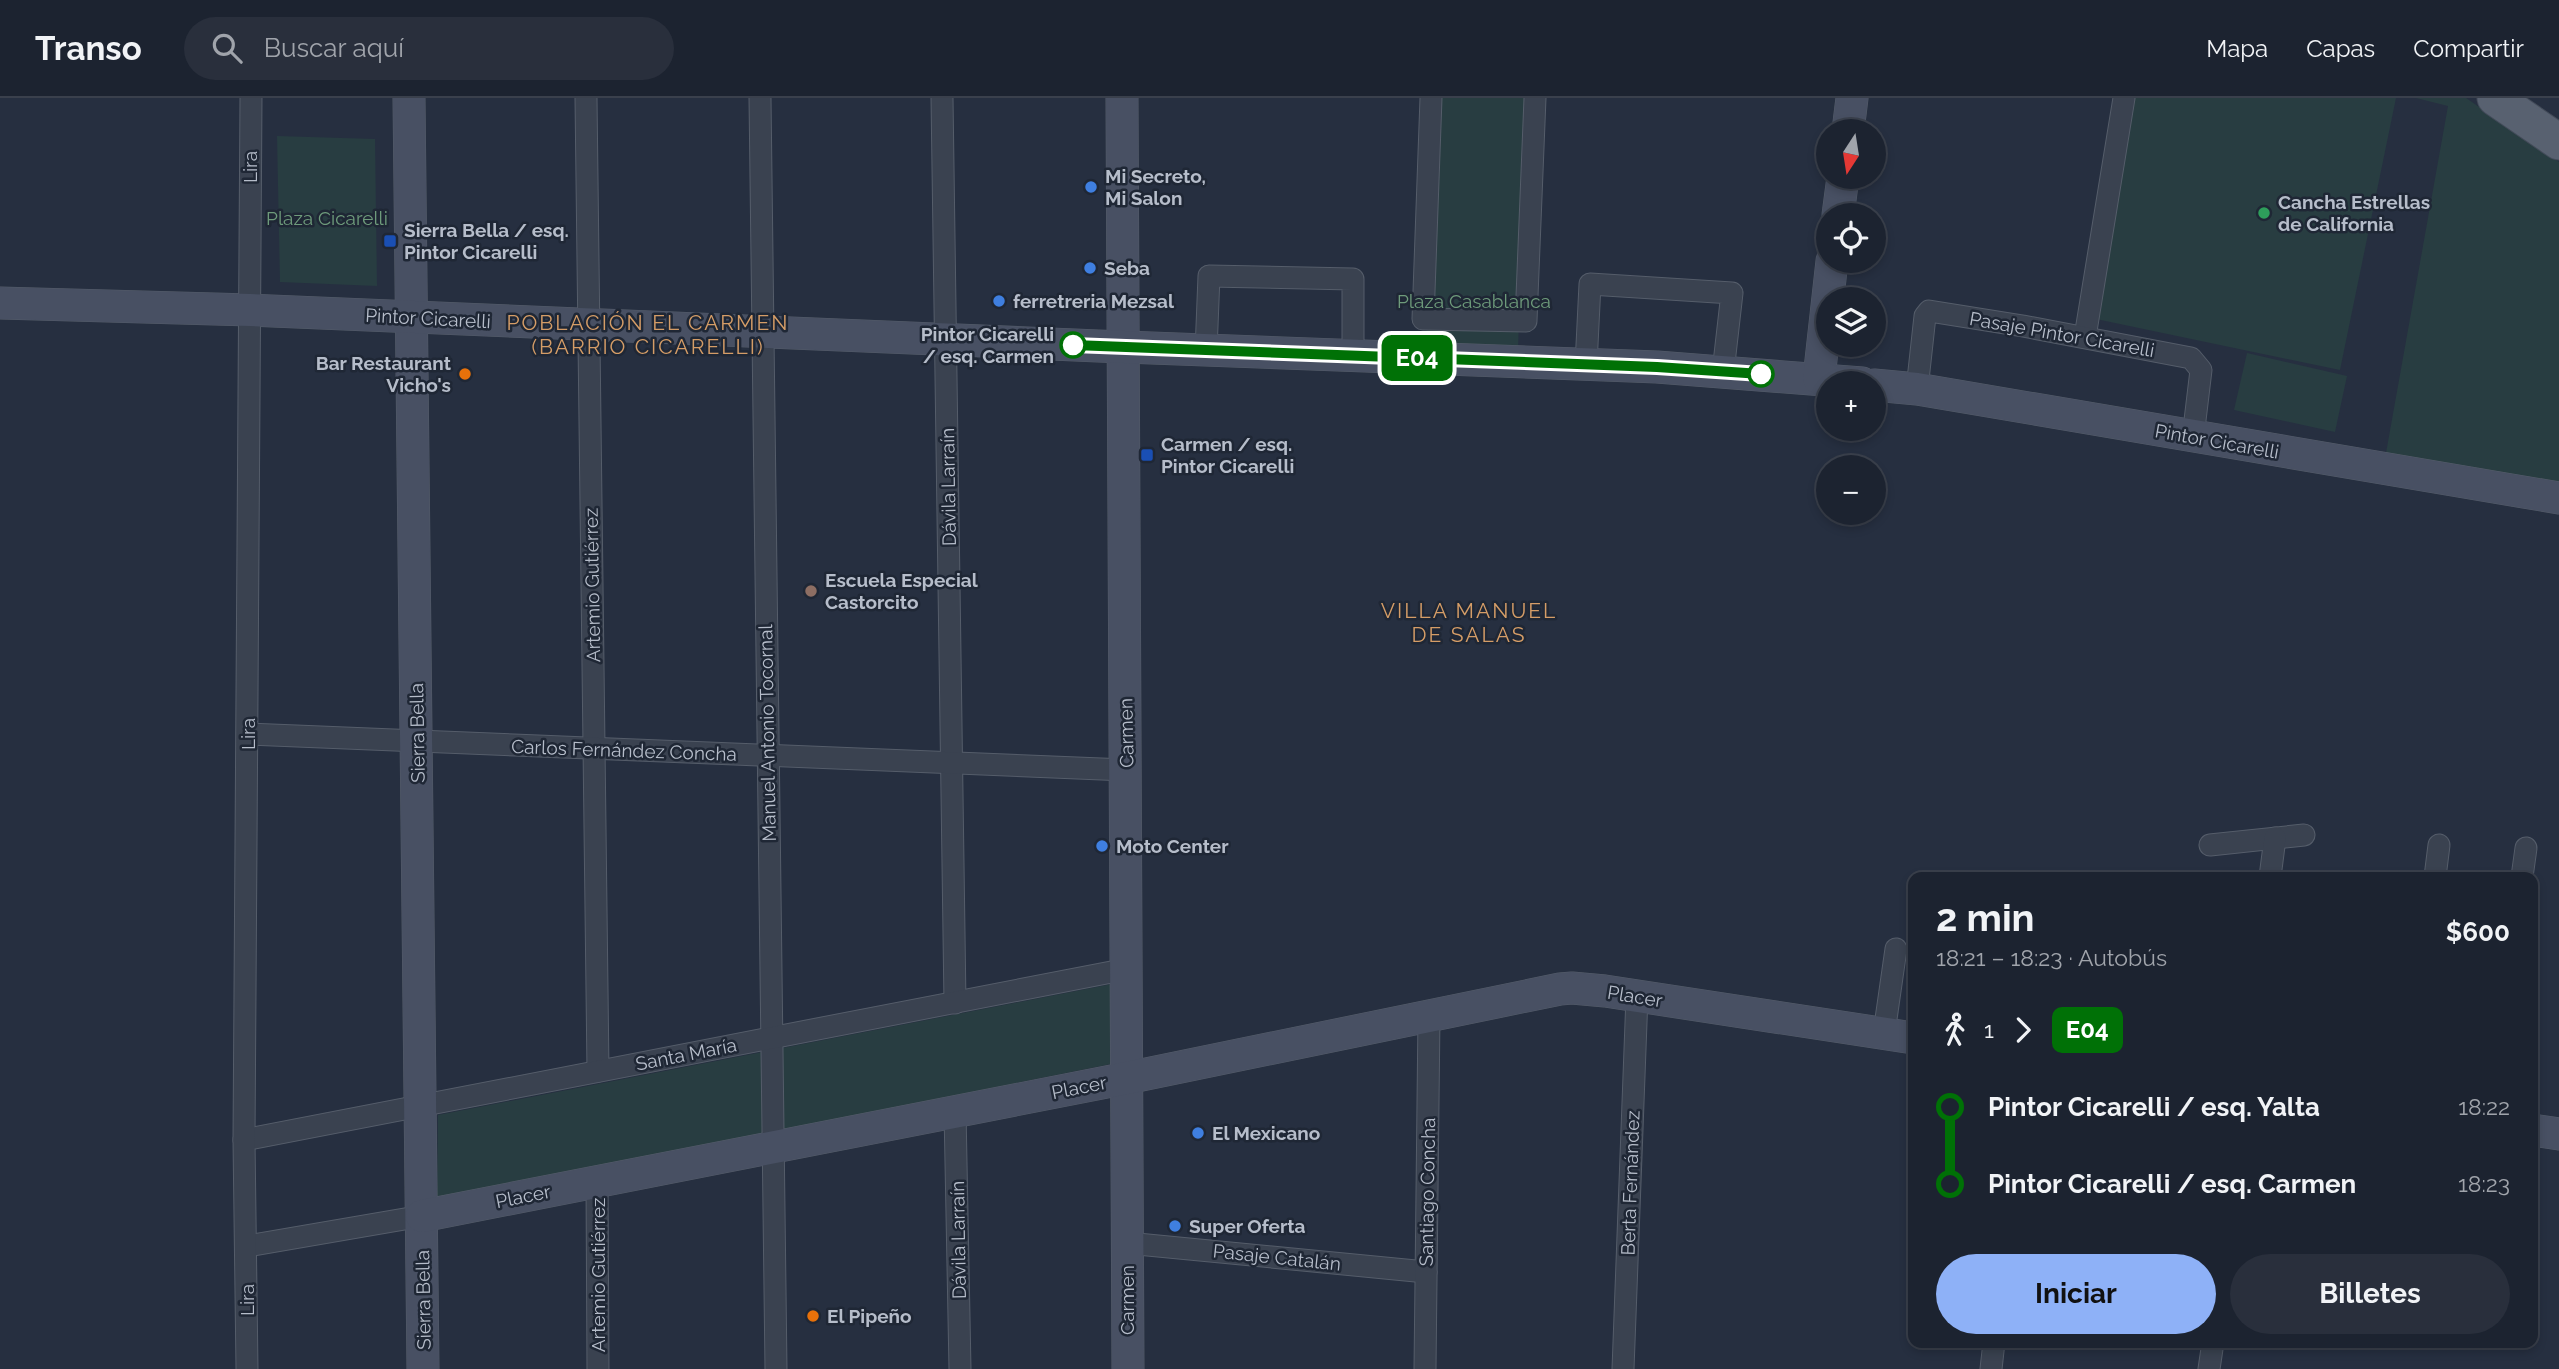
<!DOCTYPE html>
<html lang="es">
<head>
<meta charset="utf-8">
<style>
  body { margin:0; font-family:Raleway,sans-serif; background:#292f3c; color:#f1f3f6; height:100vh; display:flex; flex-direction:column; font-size:26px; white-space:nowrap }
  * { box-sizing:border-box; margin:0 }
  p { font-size:23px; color:#a0a4ab }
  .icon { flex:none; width:38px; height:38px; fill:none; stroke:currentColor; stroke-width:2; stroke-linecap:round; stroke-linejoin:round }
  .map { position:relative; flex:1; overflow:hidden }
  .sheet { position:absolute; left:1908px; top:774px; width:630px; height:476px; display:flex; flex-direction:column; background:#1c2330; border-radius:14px; box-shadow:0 4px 10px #0003,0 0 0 2px #3a404c }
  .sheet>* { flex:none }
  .badge { padding:0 14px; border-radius:10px; font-size:24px; line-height:46px }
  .needle { width:46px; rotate:192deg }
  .fabs { position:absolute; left:1816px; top:21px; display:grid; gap:14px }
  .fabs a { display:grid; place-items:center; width:70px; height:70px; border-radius:50%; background:#1c2330; box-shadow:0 4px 10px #0003,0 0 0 2px #3a404c; font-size:35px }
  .map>.badge { position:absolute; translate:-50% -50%; box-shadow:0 0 0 4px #fff }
  .legs { display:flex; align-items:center; gap:10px; height:77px; padding:0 28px; font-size:23px }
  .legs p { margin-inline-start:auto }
  .headline { display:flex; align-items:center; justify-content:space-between; height:119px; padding:0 28px }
  h1 { font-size:38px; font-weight:700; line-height:52px }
  .cta { display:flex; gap:14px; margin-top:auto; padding:14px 28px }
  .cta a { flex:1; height:80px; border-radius:42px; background:#8eb1f7; color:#111; font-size:28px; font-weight:700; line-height:80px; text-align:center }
  .cta a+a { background:#292f3c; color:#f1f3f6 }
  ul { padding:0 28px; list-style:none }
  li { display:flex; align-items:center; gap:24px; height:77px; font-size:26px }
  li i { display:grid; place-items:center; width:10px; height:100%; margin:0 9px; background:currentColor }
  li i::after { content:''; width:18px; height:18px; margin:-9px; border:5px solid; border-radius:50%; background:#1c2330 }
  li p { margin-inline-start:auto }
  li:first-child i { background:linear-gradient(#0000 50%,currentColor 0) }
  li:last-child i { background:linear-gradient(currentColor 50%,#0000 0) }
  header { display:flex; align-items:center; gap:42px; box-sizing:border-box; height:98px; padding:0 35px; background:#1c2330; border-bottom:2px solid #3a404c }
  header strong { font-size:33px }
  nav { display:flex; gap:38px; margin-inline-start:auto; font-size:24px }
  .search { width:490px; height:63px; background:#292f3c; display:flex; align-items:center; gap:18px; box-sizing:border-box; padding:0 24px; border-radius:38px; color:#a0a4ab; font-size:26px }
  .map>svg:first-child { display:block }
  .green { fill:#283d41 }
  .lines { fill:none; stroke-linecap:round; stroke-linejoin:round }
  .street-casing { stroke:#555d6a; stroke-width:23 }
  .secondary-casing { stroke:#555d6a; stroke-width:33 }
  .primary-casing { stroke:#434b59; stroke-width:37 }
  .street { stroke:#3a4250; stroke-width:21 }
  .secondary { stroke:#485063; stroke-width:32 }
  .primary { stroke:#586170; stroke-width:35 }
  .line-1-casing { stroke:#fff; stroke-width:16 }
  .line-1 { stroke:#007106; stroke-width:10 }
  .shop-dot { fill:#3f7fe0; stroke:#1f2735; stroke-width:2.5 }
  .leisure-dot { fill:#2e9e5b; stroke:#1f2735; stroke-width:2.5 }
  .transit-dot { fill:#1a4fb4; stroke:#1f2735; stroke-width:2.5 }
  .stop-1-dot { fill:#fff; stroke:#007106; stroke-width:3.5 }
  .food-dot { fill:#e8710a; stroke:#1f2735; stroke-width:2.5 }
  .education-dot { fill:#8d6e63; stroke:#1f2735; stroke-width:2.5 }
  .labels { text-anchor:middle; stroke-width:5; stroke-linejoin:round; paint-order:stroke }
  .street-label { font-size:19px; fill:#b6bdca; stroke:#1f2735 }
  .poi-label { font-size:19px; font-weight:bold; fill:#b6bdca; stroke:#1f2735; text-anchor:start }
  .park-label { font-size:19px; fill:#6e9b7b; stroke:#1f2735 }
  .stop-label { font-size:19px; font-weight:bold; fill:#b6bdca; stroke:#1f2735; text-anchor:end }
  .neighbourhood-label { font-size:21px; letter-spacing:2px; fill:#d59d67; stroke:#1f2735 }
</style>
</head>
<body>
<header>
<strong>Transo</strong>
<div class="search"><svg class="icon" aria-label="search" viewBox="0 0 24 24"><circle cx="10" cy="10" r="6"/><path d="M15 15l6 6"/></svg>Buscar aquí</div>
<nav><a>Mapa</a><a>Capas</a><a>Compartir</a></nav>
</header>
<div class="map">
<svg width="2559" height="1271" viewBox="0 0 2559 1271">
  <rect width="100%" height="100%" fill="#262f40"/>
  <g class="green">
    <path d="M1438,0h88l-8,252 -92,-4z"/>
    <path d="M2134,0h262l-56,272 -244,-51z"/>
    <path d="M2416,0h50l93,64v321l-173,-30 62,-347z"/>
    <path d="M277,38l98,3 2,147 -97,-4z"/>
    <path d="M2247,255l100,23 -12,56 -101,-22z"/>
    <path d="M1112,886l-1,80 -674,135 1,-84z"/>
  </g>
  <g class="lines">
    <defs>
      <g id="street">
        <path d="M586,0l12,973"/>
        <path d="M760,0l16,1271"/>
        <path d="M942,0l13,905"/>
        <path d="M1431,0l-8,221 103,2 9,-223"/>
        <path d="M2085,239l39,-239"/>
        <path d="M1206,253l3,-75 144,3v77"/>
        <path d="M1586,267l4,-81 142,9 -9,79"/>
        <path d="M1917,291l8,-73 4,-5 94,15 168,32 10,12 -8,67"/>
        <path d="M248,636l878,36"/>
        <path d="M2210,747l94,-10"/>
        <path d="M2270,779l5,-39"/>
        <path d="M2435,779l4,-32"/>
        <path d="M2522,779l4,-29"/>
        <path d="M1884,935l12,-84"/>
        <path d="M955,1013l5,258"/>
        <path d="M244,1042l883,-171"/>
        <path d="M597,1084l1,187"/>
        <path d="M1127,1145l299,29"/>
        <path d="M247,1148l175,-30"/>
        <path d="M247,1271l-3,-229 7,-1042"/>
        <path d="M1425,1271l4,-354"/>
        <path d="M1623,1271l14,-373"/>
        <path d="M1991,1271l3,-27"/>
        <path d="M2209,1271l4,-27"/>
      </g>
      <g id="secondary">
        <path d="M409,0l14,1271"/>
        <path d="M1122,0l6,1271"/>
        <path d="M1848,33l4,-33"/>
        <path d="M1838,117l5,-38"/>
        <path d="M0,205l250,7 848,36 559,21 205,16"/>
        <path d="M1819,280l13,-117"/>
        <path d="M1874,287l43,4 642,109"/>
        <path d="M2532,1032l27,4"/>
        <path d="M422,1118l705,-138 433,-89 12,-1 33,3 308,47"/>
      </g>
      <path id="primary" d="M2495,0l64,44"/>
    </defs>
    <use href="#street" class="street-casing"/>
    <use href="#secondary" class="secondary-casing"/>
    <use href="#primary" class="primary-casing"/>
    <use href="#street" class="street"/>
    <use href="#secondary" class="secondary"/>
    <use href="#primary" class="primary"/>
  </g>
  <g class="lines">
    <defs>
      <path id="line-1" d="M1073,247l584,22 104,7"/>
    </defs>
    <use href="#line-1" class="line-1-casing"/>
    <use href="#line-1" class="line-1"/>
  </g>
  <g class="shop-dot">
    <circle cx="1091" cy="89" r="7"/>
    <circle cx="1090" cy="170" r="7"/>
    <circle cx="999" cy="203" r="7"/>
    <circle cx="1102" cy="748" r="7"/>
    <circle cx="1198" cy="1035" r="7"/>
    <circle cx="1175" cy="1128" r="7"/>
  </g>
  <circle class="leisure-dot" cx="2264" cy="115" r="7"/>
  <g class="transit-dot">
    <rect x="383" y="136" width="14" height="14" rx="3.5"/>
    <rect x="1140" y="350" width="14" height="14" rx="3.5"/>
  </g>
  <g class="stop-1-dot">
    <circle cx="1073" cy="247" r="12"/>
    <circle cx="1761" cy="276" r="12"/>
  </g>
  <g class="food-dot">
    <circle cx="465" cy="276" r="7"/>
    <circle cx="813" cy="1218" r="7"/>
  </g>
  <circle class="education-dot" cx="811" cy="493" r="7"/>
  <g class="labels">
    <g class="street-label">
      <text transform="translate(250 69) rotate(-90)" y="7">Lira</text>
      <text transform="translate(428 220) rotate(3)" y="7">Pintor Cicarelli</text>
      <text transform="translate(2062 236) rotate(10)" y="7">Pasaje Pintor Cicarelli</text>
      <text transform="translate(2217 343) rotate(10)" y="7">Pintor Cicarelli</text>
      <text transform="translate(948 389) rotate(-91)" y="7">Dávila Larraín</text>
      <text transform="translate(592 487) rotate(-91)" y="7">Artemio Gutiérrez</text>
      <text transform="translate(417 635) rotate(-91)" y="7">Sierra Bella</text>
      <text transform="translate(767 635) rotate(-91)" y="7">Manuel Antonio Tocornal</text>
      <text transform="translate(1126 635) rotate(-91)" y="7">Carmen</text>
      <text transform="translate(248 636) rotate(-90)" y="7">Lira</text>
      <text transform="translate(624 652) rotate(2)" y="7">Carlos Fernández Concha</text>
      <text transform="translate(1635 898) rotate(9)" y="7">Placer</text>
      <text transform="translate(686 956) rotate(-11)" y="7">Santa María</text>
      <text transform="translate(1079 989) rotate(-11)" y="7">Placer</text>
      <text transform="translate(1630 1085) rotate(-88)" y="7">Berta Fernández</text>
      <text transform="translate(1427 1094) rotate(-89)" y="7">Santiago Concha</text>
      <text transform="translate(523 1098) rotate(-11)" y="7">Placer</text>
      <text transform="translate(958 1142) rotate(-91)" y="7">Dávila Larraín</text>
      <text transform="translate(1277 1159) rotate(6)" y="7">Pasaje Catalán</text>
      <text transform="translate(598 1177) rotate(-90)" y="7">Artemio Gutiérrez</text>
      <text transform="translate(247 1202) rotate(-90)" y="7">Lira</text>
      <text transform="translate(423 1202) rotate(-91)" y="7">Sierra Bella</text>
      <text transform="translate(1127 1202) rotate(-90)" y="7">Carmen</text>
    </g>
    <g class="poi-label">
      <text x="1105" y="85">Mi Secreto,<tspan x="1105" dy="22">Mi Salon</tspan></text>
      <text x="2278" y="111">Cancha Estrellas<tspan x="2278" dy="22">de California</tspan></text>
      <text x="404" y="139">Sierra Bella / esq.<tspan x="404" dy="22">Pintor Cicarelli</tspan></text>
      <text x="1104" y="177">Seba</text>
      <text x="1013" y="210">ferretreria Mezsal</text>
      <text x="451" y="272" text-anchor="end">Bar Restaurant<tspan x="451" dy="22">Vicho's</tspan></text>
      <text x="1161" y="353">Carmen / esq.<tspan x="1161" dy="22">Pintor Cicarelli</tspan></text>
      <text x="825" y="489">Escuela Especial<tspan x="825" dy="22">Castorcito</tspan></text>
      <text x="1116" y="755">Moto Center</text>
      <text x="1212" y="1042">El Mexicano</text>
      <text x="1189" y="1135">Super Oferta</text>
      <text x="827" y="1225">El Pipeño</text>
    </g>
    <g class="park-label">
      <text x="327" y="127">Plaza Cicarelli</text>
      <text x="1474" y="210">Plaza Casablanca</text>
    </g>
    <g class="stop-label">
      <text x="1054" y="243">Pintor Cicarelli<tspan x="1054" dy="22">/ esq. Carmen</tspan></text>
    </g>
    <g class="neighbourhood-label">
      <text x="648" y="232">POBLACIÓN EL CARMEN<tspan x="648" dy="24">(BARRIO CICARELLI)</tspan></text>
      <text x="1469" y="520">VILLA MANUEL<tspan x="1469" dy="24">DE SALAS</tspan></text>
    </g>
  </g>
</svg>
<div class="fabs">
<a><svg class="needle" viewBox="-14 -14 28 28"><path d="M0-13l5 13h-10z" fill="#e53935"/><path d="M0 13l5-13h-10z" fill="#a0a4ab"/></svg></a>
<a><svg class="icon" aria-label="locate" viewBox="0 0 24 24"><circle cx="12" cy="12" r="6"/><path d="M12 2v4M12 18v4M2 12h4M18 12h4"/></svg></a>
<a><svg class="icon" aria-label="layers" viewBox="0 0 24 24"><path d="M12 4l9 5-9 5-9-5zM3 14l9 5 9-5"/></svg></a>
<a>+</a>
<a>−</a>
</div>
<b class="badge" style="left:1417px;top:260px;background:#007106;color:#fff">E04</b>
<section class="sheet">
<div class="headline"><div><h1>2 min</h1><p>18:21 – 18:23 · Autobús</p></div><b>$600</b></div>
<div class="legs"><svg class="icon" aria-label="walk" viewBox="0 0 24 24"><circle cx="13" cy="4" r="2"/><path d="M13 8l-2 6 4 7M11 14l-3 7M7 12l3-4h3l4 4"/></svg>1<svg class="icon" aria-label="forward" viewBox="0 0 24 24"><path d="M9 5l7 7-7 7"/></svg><b class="badge" style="background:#007106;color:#fff">E04</b></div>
<ul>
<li><i style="color:#007106"></i><b>Pintor Cicarelli / esq. Yalta</b><p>18:22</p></li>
<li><i style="color:#007106"></i><b>Pintor Cicarelli / esq. Carmen</b><p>18:23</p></li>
</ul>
<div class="cta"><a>Iniciar</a><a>Billetes</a></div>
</section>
</div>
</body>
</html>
